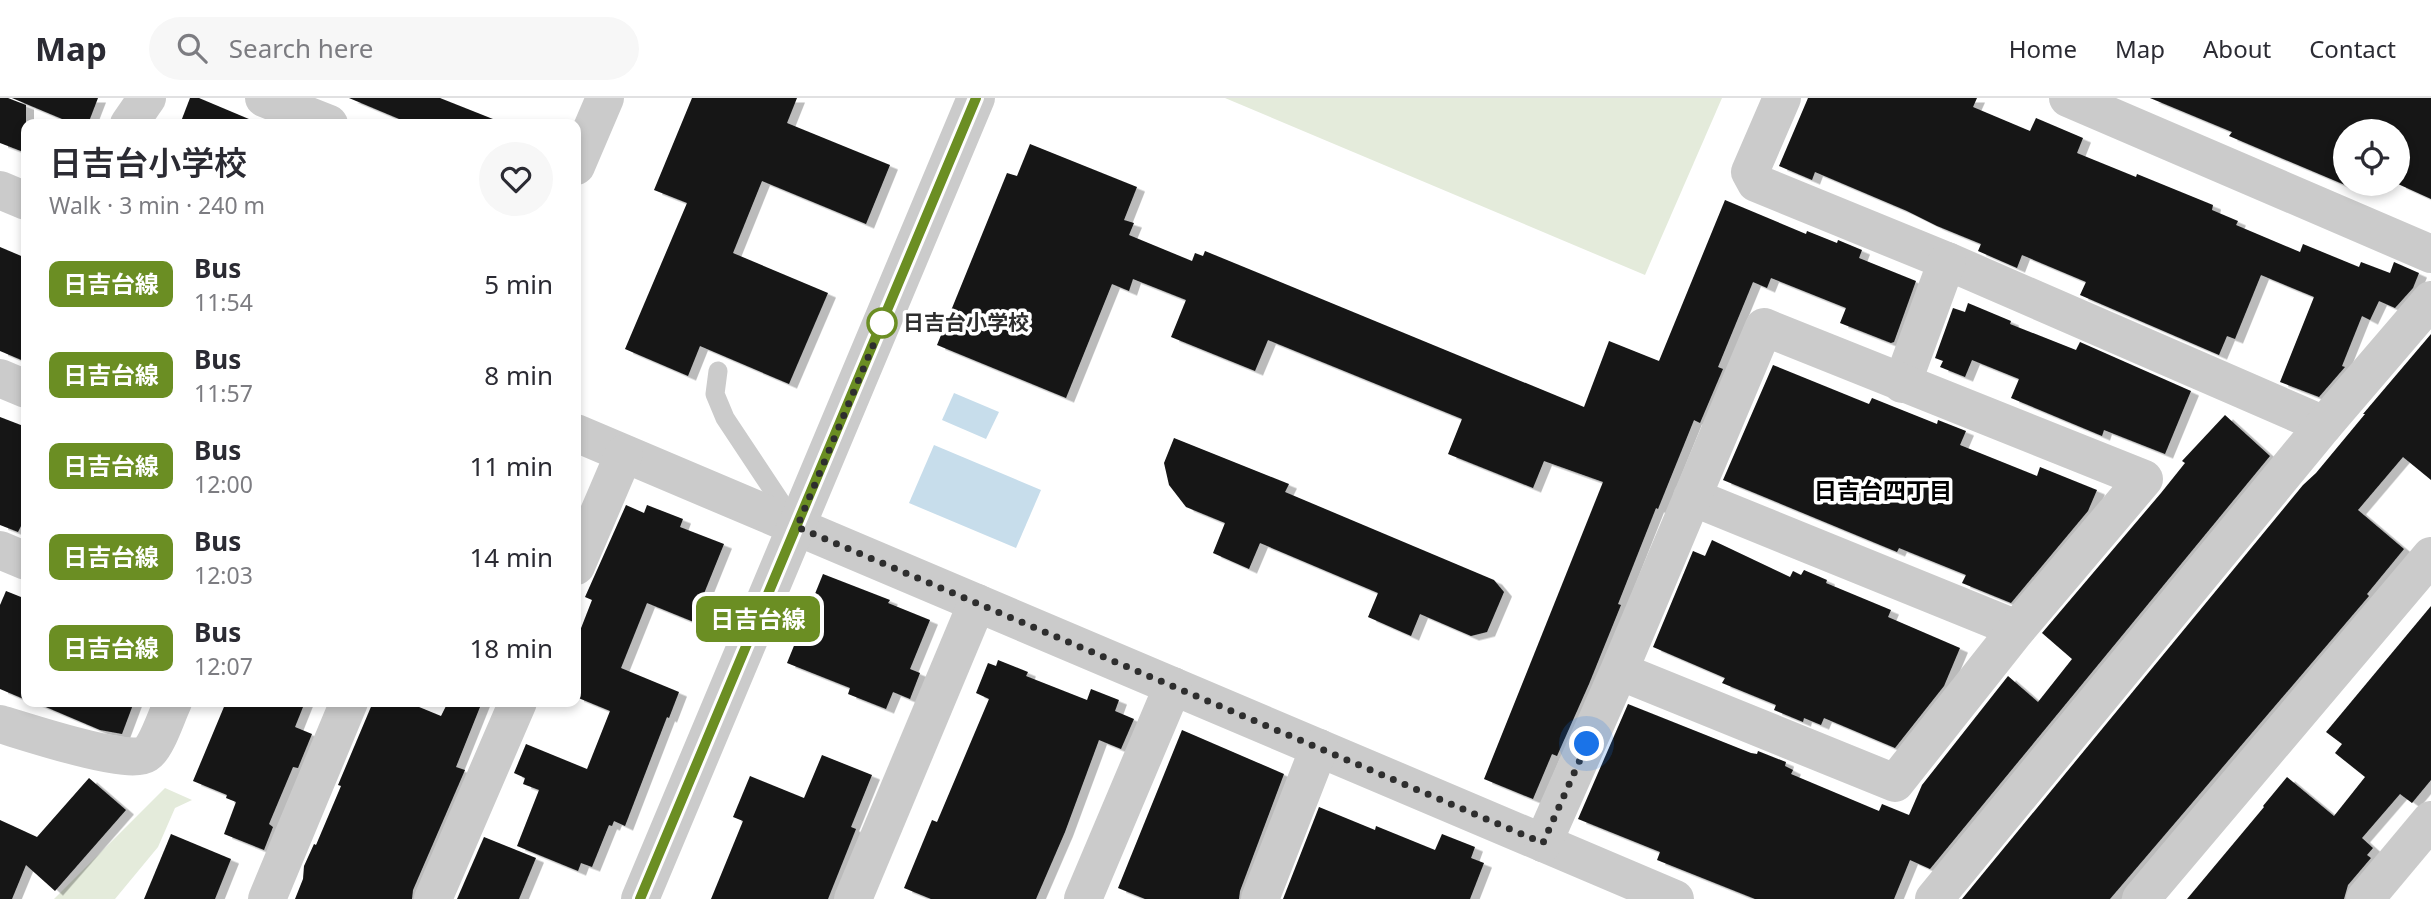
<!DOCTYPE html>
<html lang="en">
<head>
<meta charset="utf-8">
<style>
  body { margin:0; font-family:"Noto Sans","Noto Sans JP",sans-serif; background:#f7f7f7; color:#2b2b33; height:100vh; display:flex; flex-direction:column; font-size:26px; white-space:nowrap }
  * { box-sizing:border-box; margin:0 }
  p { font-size:23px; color:#7c7c81 }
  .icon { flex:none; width:38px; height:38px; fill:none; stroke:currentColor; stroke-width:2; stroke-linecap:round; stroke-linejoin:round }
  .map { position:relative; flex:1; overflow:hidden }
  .drawer { position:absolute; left:21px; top:21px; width:560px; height:588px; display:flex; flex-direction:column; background:#fff; border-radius:14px; box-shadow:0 4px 10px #0003 }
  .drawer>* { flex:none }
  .badge { padding:0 14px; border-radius:10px; font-size:24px; line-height:46px }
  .tools { position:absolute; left:2333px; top:21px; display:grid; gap:14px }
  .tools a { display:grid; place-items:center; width:77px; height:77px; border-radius:50%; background:#fff; box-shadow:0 4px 10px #0003; font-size:35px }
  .you { position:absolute; width:35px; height:35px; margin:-18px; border:5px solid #fff; border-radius:50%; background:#1a73e8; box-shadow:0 0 0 10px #1a73e833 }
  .map>.badge { position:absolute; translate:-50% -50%; box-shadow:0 0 0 4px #fff }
  .round { display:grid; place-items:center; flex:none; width:74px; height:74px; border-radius:37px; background:#f7f7f7 }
  .overview { display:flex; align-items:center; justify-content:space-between; height:119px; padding:0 28px }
  h1 { font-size:33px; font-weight:600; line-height:52px }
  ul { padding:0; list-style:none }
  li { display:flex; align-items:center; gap:21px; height:91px; padding:0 28px }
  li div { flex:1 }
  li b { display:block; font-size:26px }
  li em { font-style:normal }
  li .badge { min-width:77px; font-weight:700; text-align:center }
  header { display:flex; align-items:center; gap:42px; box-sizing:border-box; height:98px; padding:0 35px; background:#fff; border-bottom:2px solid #e1e1e2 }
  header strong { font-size:33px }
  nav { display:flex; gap:38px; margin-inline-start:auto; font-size:24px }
  .search { width:490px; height:63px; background:#f7f7f7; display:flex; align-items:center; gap:18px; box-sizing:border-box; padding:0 24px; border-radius:38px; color:#7c7c81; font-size:26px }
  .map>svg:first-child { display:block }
  .green { fill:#e4ebdb }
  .water { fill:#c7ddeb }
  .building { fill:#151515; filter:url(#shadow) }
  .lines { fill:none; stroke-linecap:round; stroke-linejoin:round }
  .service { stroke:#cbcbcb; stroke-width:19 }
  .minor { stroke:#cbcbcb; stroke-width:38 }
  .tertiary { stroke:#cbcbcb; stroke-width:38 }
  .line-casing { stroke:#fff; stroke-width:16 }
  .line { stroke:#6b8e23; stroke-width:10 }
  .walk { stroke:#2e2e2e; stroke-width:7; stroke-dasharray:0 12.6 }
  .stop-dot { fill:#fff; stroke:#6b8e23; stroke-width:3.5 }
  .labels { text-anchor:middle; stroke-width:7; stroke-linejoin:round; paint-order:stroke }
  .stop-label { font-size:21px; font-weight:bold; fill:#2e2e2e; stroke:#fff; text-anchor:start }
  .neighbourhood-label { font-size:23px; font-weight:bold; fill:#000; stroke:#fff }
</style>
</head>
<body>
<header>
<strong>Map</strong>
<div class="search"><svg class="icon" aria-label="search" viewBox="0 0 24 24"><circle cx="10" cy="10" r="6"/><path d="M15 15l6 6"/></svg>Search here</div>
<nav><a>Home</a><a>Map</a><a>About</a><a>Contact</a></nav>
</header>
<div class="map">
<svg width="2431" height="801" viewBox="0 0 2431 801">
  <defs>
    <filter id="shadow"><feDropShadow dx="8" dy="4.5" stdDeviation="0" flood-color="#0004"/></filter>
  </defs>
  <rect width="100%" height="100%" fill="#fff"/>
  <g class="green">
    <path d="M1225,0h497l-77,177z"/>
    <path d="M165,690l27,12 -17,8 -17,39 -43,52h-61z"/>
  </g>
  <g class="water">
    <path d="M954,295l45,19 -13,27 -44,-19z"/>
    <path d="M934,347l107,45 -25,58 -107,-45z"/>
  </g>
  <g class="building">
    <path d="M0,0h8l18,7v48l-26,-10z"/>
    <path d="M12,0h86l-10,26h-14z"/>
    <path d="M190,0h9l62,26h-81z"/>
    <path d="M349,0h91l63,25 -92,1z"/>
    <path d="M692,0h105l-10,25 103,42 -24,59 -104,-43 -29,72 95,40 -39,91 -89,-38 -12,30 -63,-27 62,-146 -33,-13z"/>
    <path d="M1808,0h169l-4,9 57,24 6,-13 47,20 -6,15 59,24 1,-3 76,31 -1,5 26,11 -2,4 64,27 3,-8 56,23 2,-5 29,11 4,-11 25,11 -6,15 -18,20 -16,-7 -9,19 -8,-4 -20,50 3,1 -26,30 -39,-15 34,-85 -53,-22 -26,64 -8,-3 -8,19 -139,-60 6,-13 -64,-27 -5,13 -39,-17 3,-7 -44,-18 -30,-15 -92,-39 -3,8 -33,-14z"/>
    <path d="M2150,0h281v101l-33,-15v-53h-53v54l-116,-49 3,-4z"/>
    <path d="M1030,46l107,43 -13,33 10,3 -5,12 63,26 3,-8 8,3 2,-5 379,156 25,-66 50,20 66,-161 81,34 1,-3 30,12 1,-3 24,10 -3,8 57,23 -22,61 -3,1 -51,-20 6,-15 -75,-30 -4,10 -14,-6 -35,85 5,2 -23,54 -6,-3 -36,89 -2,-1 -38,96 3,1 -32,79 -32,72 -5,-2 -19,45 -49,-20 119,-297 -59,-21 -11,27 -85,-34 14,-35 -194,-79 -13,31 -84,-34 15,-37 -53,-21 -4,12 -17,-7 -46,114 -129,-53 70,-172 10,3z"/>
    <path d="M0,149l26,11v104l-26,-11z"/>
    <path d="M1968,205l43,18 -1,3 66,26 4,-8 111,49 -26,63 -61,-24 -2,6 -91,-38 8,-19 -47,-19 -7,17 -25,-10 3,-6 -8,-3 18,-50 12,4z"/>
    <path d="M2431,236v146l-28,-23 -45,53 46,39 -37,45 2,2 -259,303h-148l341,-414 13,-12 49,-59h-2z"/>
    <path d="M1773,267l96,39 3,-6 65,26 1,-4 28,11 -6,14 77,31 3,-9 57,23 -9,21 -77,92 -49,-20 4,-8 -67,-27 -2,4 -174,-72z"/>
    <path d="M2225,317l45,41 -340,413 -20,-9 -16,39h-139l-98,-39 3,-8 -82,-33 50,-115 123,49 6,1 1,-3 28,11 -1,4 8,4 -2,4 88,37 3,-7 27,11 13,-30 86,-109 30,26 34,-43 -30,-26 119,-140 24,-30 -3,-2z"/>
    <path d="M0,319l26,10v89l-8,16 -18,-7z"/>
    <path d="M1174,340l115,46 -4,8 209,88 10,12 -17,40 -16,4 -51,-22 -9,22 -43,-19 10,-24 -118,-50 -11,26 -36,-16 12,-30 -39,-16 -17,-22 -5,-22z"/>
    <path d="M626,407l18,8 3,-8 36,14 -3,8 44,17 -21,52 13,6 -10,25 -59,-24 -26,65 58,24 -10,26 -2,-1 -42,109 -11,-5 -2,5 -3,-1 -17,42 -11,-4 -3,8 -61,-25 22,-56 -16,-6 2,-6 -11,-5 12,-29 61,25 23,-58 -34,-14v-56l16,-41 -7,-3z"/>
    <path d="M1712,442l78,37 3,-6 8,4 3,-5 23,10 -1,3 65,27 -3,7 72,31 -16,38 -49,62 -71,-30 -3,7 -17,-7 -1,4 -29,-12 2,-5 -54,-22 3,-5 -72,-31 40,-96 12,5z"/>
    <path d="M823,476l67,26 -2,3 42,17 -20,49 10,4 -10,26 -17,-7 -7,17 -38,-15 2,-6 -63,-25z"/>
    <path d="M6,493l20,8v101l-26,-11v-84z"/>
    <path d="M2431,508v174l-19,23 -12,-9 -38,44 11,10 -6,7 4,3 -23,27 -4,14h-157l77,-92 -1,-1 24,-29 47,39 31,-39 -30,-24 7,-9 -16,-12z"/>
    <path d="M998,562l30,12 -2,4 61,24 4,-11 28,11 -4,11 19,8 -13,30 -22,-9 -34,92 -29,67h-105l-27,-11 28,-68 5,2 52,-123 -13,-6 12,-30 8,3z"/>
    <path d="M34,604h100l-12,32 -22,-4z"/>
    <path d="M226,604h79l-10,25 17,7 -14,34 -5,-1 -24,57 4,3 -9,23 -40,-16 12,-32 -10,-4 1,-3 -34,-14z"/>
    <path d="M373,604h34l34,14 7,-14h34l-26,65 9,3 -52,120 -1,9h-117l8,-20 1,-13 10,-22 2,1 25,-59 -3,-1z"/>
    <path d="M1182,632l102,44 -44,117 -1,8h-94l-27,-11z"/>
    <path d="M822,657l50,20 -21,52 5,2 -28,70h-117l32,-78 -10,-4 17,-41 54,22z"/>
    <path d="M89,680l37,32 -71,81 -29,-26 -14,34h-12v-79l37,17z"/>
    <path d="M1319,709l56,23 1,-4 59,24 7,-16 33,13 -4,11 13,5 -14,36h-187z"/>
    <path d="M171,736l60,25 -16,40h-71z"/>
    <path d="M484,739l52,21 -17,41h-62z"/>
  </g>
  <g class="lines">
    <path class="service" d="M718,273l-3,23 10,24 67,101"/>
    <g class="minor">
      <path d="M264,0l65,26"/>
      <path d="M1782,0l-32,74 6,11 191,78 377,164"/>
      <path d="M2068,0l363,156"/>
      <path d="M129,26l18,-26"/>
      <path d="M576,68l29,-68"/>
      <path d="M0,92l26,11"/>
      <path d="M0,280l26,11"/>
      <path d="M1902,286l45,-123"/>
      <path d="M576,335l1099,466"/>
      <path d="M1692,399l325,132"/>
      <path d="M0,452l26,11"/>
      <path d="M576,468l48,-112"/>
      <path d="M0,626c24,7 128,42 146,30 11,-7 21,-40 27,-52"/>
      <path d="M1543,745l76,-172 145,-344 380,152 -127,150 -122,154 -276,-112"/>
      <path d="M267,801l82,-197"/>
      <path d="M433,801l85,-197"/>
      <path d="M853,801l124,-296"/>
      <path d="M1083,801l90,-213"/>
      <path d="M1260,801l59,-151"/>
      <path d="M1934,801l390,-474 107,-125"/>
      <path d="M2141,801l290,-343"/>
      <path d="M2365,801l66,-79"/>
    </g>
    <path class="tertiary" d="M640,801l336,-801"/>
  </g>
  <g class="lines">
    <defs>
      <path id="line" d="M640,801l336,-801"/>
    </defs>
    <use href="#line" class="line-casing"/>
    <use href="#line" class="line"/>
    <path class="walk" d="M882,225l3,-6 -88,210 746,316 44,-99"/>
  </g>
  <circle class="stop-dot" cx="882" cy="225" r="14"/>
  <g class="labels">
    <g class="stop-label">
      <text x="903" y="232">日吉台小学校</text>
    </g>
    <g class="neighbourhood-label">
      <text x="1883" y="401">日吉台四丁目</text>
    </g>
  </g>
</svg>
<div class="tools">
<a><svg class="icon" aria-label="locate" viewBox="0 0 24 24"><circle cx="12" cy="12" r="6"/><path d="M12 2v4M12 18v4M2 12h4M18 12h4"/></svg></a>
</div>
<div class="you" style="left:1587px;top:646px"></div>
<b class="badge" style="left:758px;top:521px;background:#6b8e23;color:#fff">日吉台線</b>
<section class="drawer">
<div class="overview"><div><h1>日吉台小学校</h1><p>Walk · 3 min · 240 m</p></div><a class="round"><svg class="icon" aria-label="heart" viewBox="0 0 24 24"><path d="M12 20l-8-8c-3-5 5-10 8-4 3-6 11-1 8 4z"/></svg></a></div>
<ul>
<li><span class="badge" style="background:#6b8e23;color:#fff">日吉台線</span><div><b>Bus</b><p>11:54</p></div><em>5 min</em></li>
<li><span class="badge" style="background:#6b8e23;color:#fff">日吉台線</span><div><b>Bus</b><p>11:57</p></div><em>8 min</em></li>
<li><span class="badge" style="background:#6b8e23;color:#fff">日吉台線</span><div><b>Bus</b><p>12:00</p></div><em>11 min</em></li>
<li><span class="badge" style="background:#6b8e23;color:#fff">日吉台線</span><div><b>Bus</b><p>12:03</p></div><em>14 min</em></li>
<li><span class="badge" style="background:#6b8e23;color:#fff">日吉台線</span><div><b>Bus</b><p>12:07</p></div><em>18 min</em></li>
</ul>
</section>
</div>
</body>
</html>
